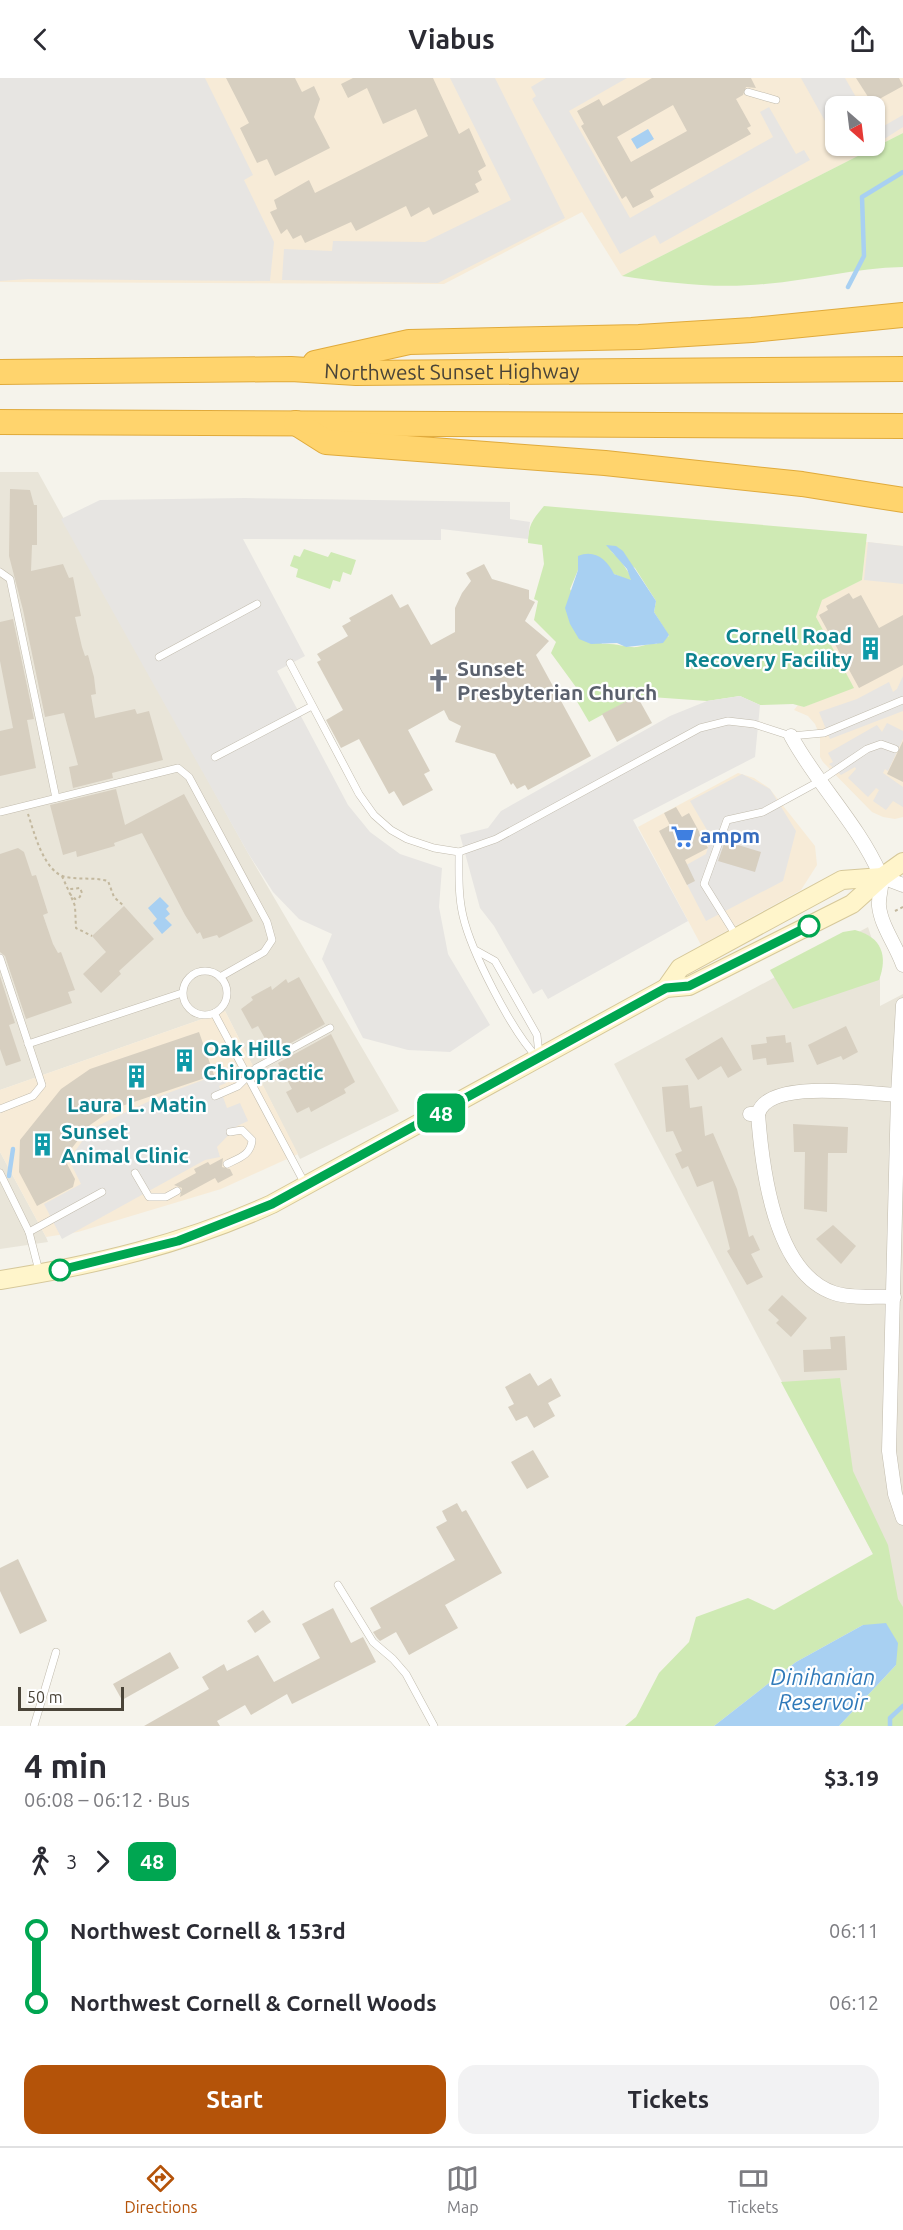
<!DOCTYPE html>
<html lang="en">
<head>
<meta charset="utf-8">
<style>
  body { margin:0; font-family:Ubuntu,sans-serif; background:#f2f2f3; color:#2b2b33; height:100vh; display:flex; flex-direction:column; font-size:22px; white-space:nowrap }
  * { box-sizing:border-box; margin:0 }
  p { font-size:20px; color:#7c7c81 }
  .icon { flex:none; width:33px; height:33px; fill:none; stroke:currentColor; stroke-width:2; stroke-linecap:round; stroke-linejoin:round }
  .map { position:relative; height:1648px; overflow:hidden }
  .drawer { display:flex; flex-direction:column; background:#fff; flex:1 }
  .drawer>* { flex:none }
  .badge { padding:0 12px; border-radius:9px; font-size:21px; line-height:39px }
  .needle { width:39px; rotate:152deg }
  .fabs { position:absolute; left:825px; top:18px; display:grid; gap:12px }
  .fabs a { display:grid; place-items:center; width:60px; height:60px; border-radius:12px; background:#fff; box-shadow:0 2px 4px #0004; font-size:30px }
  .scale { position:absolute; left:18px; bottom:15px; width:106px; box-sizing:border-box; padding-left:6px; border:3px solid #4a4438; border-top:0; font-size:16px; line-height:21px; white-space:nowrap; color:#4a4438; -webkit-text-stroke:4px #fff; paint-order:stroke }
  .map>.badge { position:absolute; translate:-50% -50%; box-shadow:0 0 0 3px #fff }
  .legs { display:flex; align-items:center; gap:9px; height:66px; padding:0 24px; font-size:20px }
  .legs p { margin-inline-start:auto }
  .headline { display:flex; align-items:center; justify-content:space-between; height:102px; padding:0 24px }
  h1 { font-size:33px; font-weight:600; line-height:45px }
  .action { display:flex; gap:12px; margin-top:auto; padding:12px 24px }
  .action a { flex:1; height:69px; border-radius:18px; background:#b45309; color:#fff; font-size:24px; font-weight:600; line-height:69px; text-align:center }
  .action a+a { background:#f2f2f3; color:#2b2b33 }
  ul { padding:0 24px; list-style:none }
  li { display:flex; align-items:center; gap:21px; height:72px; font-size:22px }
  li i { display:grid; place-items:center; width:9px; height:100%; margin:0 8px; background:currentColor }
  li i::after { content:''; width:15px; height:15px; margin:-8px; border:4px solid; border-radius:50%; background:#fff }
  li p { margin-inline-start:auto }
  li:first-child i { background:linear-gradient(#0000 50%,currentColor 0) }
  li:last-child i { background:linear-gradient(currentColor 50%,#0000 0) }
  header { display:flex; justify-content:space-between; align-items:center; height:78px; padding:0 24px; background:#fff; font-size:27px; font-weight:600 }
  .tabs { display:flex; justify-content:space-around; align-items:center; height:84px; border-top:2px solid #e1e1e2; background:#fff; font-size:16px; color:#7c7c81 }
  .tabs a { display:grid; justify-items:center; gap:3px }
  .tabs .on { color:#b45309 }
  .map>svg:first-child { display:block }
  .residential { fill:#e9e5d9 }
  .commercial { fill:#f7ebd7; fill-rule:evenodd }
  .green { fill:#cfeab4; fill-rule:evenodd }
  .parking { fill:#e7e5e2 }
  .water { fill:#a8d0f2 }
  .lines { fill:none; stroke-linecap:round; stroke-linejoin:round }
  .stream { stroke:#a8d0f2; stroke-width:4.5 }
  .building { fill:#d7cfc0; fill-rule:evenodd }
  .lane-casing { stroke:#c1bbad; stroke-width:8 }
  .street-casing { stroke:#c1bbad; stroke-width:15 }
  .secondary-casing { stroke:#d6c89a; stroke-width:20 }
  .highway-casing { stroke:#e0aa3b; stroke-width:26 }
  .path { stroke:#c3b89e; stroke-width:2; stroke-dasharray:3 3; stroke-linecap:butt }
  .lane { stroke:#fff; stroke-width:7 }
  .street { stroke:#fff; stroke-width:14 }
  .secondary { stroke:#fff5cb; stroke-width:18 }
  .highway { stroke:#ffd46d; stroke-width:24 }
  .line-1-casing { stroke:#fff; stroke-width:14 }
  .line-1 { stroke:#00a651; stroke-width:9 }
  .stop-1-dot { fill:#fff; stroke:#00a651; stroke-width:3 }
  .labels { text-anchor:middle; stroke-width:4.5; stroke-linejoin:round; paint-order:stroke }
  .street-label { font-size:21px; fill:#4a4438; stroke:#fff }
  .culture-label { font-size:21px; font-weight:bold; fill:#0d838f; stroke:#fff; text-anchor:start }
  .worship-label { font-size:21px; font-weight:bold; fill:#5b616d; stroke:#fff; text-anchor:start }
  .shop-label { font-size:21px; font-weight:bold; fill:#366cbe; stroke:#fff; text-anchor:start }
  .water-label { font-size:22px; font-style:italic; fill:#2f79b9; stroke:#fff }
</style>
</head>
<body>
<header><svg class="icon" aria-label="back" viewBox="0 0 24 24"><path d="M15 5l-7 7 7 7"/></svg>Viabus<svg class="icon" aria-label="share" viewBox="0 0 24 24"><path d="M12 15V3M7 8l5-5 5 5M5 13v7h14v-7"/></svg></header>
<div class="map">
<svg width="903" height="1648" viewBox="0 0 903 1648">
  <rect width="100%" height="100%" fill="#f5f3eb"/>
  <g class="residential">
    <path d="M0,394h38l210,381 151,258 -99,48 -75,-148 -225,79z"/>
    <path d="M868,849l12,37v42l23,-12v617l-289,-547z"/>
    <path d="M0,1074l46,85 2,5 -48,7z"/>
  </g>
  <g class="commercial">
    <path d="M0,0h903v55l-281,143 -40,-64 -138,72 -444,-2zM836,28h38v40h-38z"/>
    <path d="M866,464l37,4v271l-8,2 -12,-2 -11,-5 -49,-50 -3,-5v-21l-5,-12 -7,-8 -14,-6 4,-5 6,2 49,-20 -37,-70 5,-17 41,-20z"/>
    <path d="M738,695l16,5 15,10 46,58 2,19 -16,25 -100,55 -63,-118z"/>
    <path d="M225,933l73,143 -77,35 -143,43 -32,5 -46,-85v-62z"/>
  </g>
  <g class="green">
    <path d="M903,55v134c-48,1 -91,13 -138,17 -48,5 -96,-1 -143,-8z"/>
    <path d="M544,428l323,28 -5,46 -40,20 -6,17 38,71 -50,19 -11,-3 -33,1 -20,-9 -33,5 -70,-5 -48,26 -14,-24 6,-4 -30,-41 5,-11 -22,-22 4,-19 -4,-2 10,-35 -2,-19 -14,-2c0,-18 5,-24 16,-37zM609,472l26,18 21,33 -2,11 15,24 -13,8c-8,-1 -11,2 -19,3 -9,1 -22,-4 -35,-3l-32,-55 8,-19 36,4 16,7 2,-3 -13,-20z"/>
    <path d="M304,471l24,8 3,-5 25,8 -5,15 -8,-3 -3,10 -7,-2 -3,9 -34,-12 2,-8 -8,-3 4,-11 6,2z"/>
    <path d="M855,852c27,7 33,26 24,50l-86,29 -23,-39 73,-38z"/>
    <path d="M840,1300l13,93 35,74 10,54 5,8v119h-64l57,-61 -33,-40 -67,37 -82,64h-89l11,-9 23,-44 30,-31 7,-25 52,-19 26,12 99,-56 -92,-172z"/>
  </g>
  <g class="parking">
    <path d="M0,0h205l48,97 -9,5 30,62 -4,39 -242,-2 -28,2z"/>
    <path d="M450,0h45l70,140 -127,65 -156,-3 2,-31 48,2 1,-10 92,1 86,-42z"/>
    <path d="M546,0h81l-58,33 61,107 143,-81 -13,-25 9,-5 27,47 8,-4 6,10 -150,84 -5,-9 -35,19 -88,-155 4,-3 -5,-9z"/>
    <path d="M801,0h44l16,28h-25l-1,33z"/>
    <path d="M903,37v12l-28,18v-14z"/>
    <path d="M245,420l265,4v17l20,3 -2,17 -87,-10v11l-198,-1 62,117 -28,15 71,134 22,27 30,22 42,14 -3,39 9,47 42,71 -40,27 -42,-2 -45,-12 -41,-79 10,-25 -33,-15 -26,-27 -25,-39 -187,-334 39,-19z"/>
    <path d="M868,464l35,4v38l-39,-4z"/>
    <path d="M903,598v35l-73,28 -11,-27 38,-13 32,-17 4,10 4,-3z"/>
    <path d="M740,618l20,9 -5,52 -122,63 55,101 -140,78 -6,-10 -9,5 -39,-68 -14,-18 -20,-73 28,-7 13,-17 169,-95 37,-15z"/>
    <path d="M887,645l16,8v8l-15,32 -3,-2 -2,4 20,14v20l-10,-6 -7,9 -13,-9 6,-11 -3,-2 -8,9 -20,-19 8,-9 -1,-2 -14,8 -12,-11 4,-2 -5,-9 49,-28 5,7z"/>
    <path d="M742,696l28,15 26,42 -13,50 -77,40 -27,-52 27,-15 5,-17 -21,-36z"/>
    <path d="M222,995l4,10 -7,3 8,22 13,-5 8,18 -11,5 -20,21 3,10 -15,3 -143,79 -18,-35 37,-20 -10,-20 8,-5 -6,-5 18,-25 69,-33z"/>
  </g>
  <g class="water">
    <path d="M648,51l6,10 -17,10 -6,-10z"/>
    <path d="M606,467l10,1 7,5 33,50 -2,11 15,23 -6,8 -37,4 -9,-4 -26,1 -12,-5 -9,-15 -5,-16 13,-38v-14c16,-7 29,3 36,18l17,6 -4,-11z"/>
    <path d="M160,819l9,9 -3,3 4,5 -5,4 7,7 -10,9 -9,-11 4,-4 -9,-11z"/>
    <path d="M886,1545l12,20 -2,22 -57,61h-125l82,-64 67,-37z"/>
  </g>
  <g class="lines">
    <g class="stream">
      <path d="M848,209l16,-31 -2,-59 41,-25"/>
      <path d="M9,1098l4,-27"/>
      <path d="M890,1648v-8l13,-12"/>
    </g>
  </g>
  <g class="building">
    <path d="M226,0h69l7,14 12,-6 6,13 -6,18 16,31 -55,28 -8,-17 -10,4 -17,-35 9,-5z"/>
    <path d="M353,0h80l26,56 10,-6 17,38 -8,5 4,9 -7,4 4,8 -46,23 -4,-8 -18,10 -5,-11 -50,25 -5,-9 -46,21 -4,-8 -8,4 -6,-10 -6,5 -11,-22 7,-3 -3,-9 35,-20 6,13 113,-57 -12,-27 -33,15 -16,-36 -19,10 -7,-14z"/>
    <path d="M652,0h99l5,10 -10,-1 -3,8 -7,4 15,27 -4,2 4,6 -101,56 4,7 -21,11 -7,-12 -4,3 -41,-73 3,-2 -7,-13 22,-12 4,7zM673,27l14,26 -56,31 -14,-25z"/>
    <path d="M856,0h43l4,8 -31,17z"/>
    <path d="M10,411l20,1 4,15h3v40h-5l-1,26 32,-7 6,14 4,-1 8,39 -6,1 7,30 3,9 3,-1 6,22 2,17 -5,1 4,23 40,-9 2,5 12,-3 14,49 -51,13 1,5 -40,10 -4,-21 9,-2 -14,-52 -19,4 -22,-107 -14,-54z"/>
    <path d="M484,486l8,15 37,11v9l6,3 -10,19 24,20 -13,14 55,101 -63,34 -3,-5 -8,4 -4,-6 -2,2 -16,-31 -40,-12 6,-16 -12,-6 -5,-10 -36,20 22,41 -6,3 9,16 -30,16 -9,-15 -5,3 -30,-55 -18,9 -15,-28 17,-10 -26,-48 4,-2 -4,-6 31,-18 -6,-10 9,-5 -2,-3 43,-24 8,14 8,-4 23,41 24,-13v-24l7,-15 9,-12 -5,-8z"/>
    <path d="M849,515l4,6 8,-4 18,33 24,-13v50l-44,23 -40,-73 9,-5 -2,-4z"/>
    <path d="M13,541l21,100 -7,1 9,48 -36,8v-45l13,-3 -13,-67v-39z"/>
    <path d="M637,618l15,27 -35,19 -15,-28z"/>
    <path d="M903,663v41l-16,-8z"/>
    <path d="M116,711l9,36 59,-31 69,127 -34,17 -2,-3 -14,4 -3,-7 -3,2 -12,-19 -43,-82 -28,10 1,3 -38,11 -1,-6 -13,4 -13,-50z"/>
    <path d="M676,729l6,10 7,-4 19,35 -23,12 10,21 -8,4 -28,-54 11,-6 -6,-12z"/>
    <path d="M725,763l36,11 -6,20 -37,-11z"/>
    <path d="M18,770l6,4 8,24 4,-1 12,38 -5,2 10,29 5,9 3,-1 14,38 -7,2 4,11 -46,16 -21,-63 -5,-4v-98z"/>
    <path d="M124,828l30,33 -35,32 2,3 -20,19 -18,-19 23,-22 -14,-16z"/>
    <path d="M0,898l15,47 -6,2 12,36 -15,5 -6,-17z"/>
    <path d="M299,899l26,47 -52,29 -15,-27 -6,3 -11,-20 12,-9 -2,-3 20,-11 1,4 14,-11 2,4z"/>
    <path d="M846,948l12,26 -15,8 -2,-4 -24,9 -9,-20z"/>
    <path d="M199,954l15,43 -101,34 -23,16 -26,33 11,21 -2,8 -36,19 -18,-34 1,-32 41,-51 29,-20z"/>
    <path d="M331,956l24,48 -11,7 2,4 -13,7 -22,12 -2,-5 -12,6 -11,-21 6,-3 -14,-26z"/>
    <path d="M785,957l1,8 5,-1 3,20 -27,3 -1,-7 -13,2 -2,-15 16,-2 -1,-6z"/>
    <path d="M722,959l20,33 -14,8 -7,-12 -23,14 -13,-21z"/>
    <path d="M688,1007l2,23 12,-2 3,30 8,-3 24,56 12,48 4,-2 7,15 -9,4 12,23 -16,8 -20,-34 3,-2 -17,-68 -16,6 -9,-21 -6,3 -7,-15 7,-3 -9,-20 -7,1 -4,-45z"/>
    <path d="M793,1046l55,3 -1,26h-19l-1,59 -23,-3 1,-57h-11z"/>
    <path d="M223,1080l-1,9 8,2 3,6 -15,8 -3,-5 -35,19 2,-9 -8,-3 22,-12 -2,-4 14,-7 2,3z"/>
    <path d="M833,1147l23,21 -15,18 -25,-25z"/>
    <path d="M782,1217l25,23 -16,19 -15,-14 3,-3 -11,-10z"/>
    <path d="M845,1258l2,34 -43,2 -1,-22 28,-1 -1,-12z"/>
    <path d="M530,1295l8,13 13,-8 10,18 -13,7 7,13 -21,12 -7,-12 -11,5 -8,-14 6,-3 -9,-17z"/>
    <path d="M533,1372l16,27 -22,12 -16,-27z"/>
    <path d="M457,1425l5,9 4,-2 36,63 -57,32 13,23 -49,27 -13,-23 -16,9 -3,-3 -4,-6 8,-4 -11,-20 85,-48 -19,-33 11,-6 -5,-10z"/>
    <path d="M18,1481l29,62 -27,13 -20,-43v-23z"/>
    <path d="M333,1530l18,35 12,-6 13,25 -84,42 -5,-10 -36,21 -6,-10 -28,16 3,5h-76l65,-37 -7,-12 22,-13 3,7 31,-16 16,27 46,-24 -18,-34z"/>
    <path d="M263,1532l8,12 -16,11 -8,-12z"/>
    <path d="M170,1574l9,16 -57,32 -9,-16z"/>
  </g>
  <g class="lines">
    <defs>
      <g id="lane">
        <path d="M748,14l28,8"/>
        <path d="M0,494l10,7 46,219"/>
        <path d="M159,579l98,-53"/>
        <path d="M290,585l69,131 15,21 17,15 16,9 27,9 25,4 37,-13 204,-111 28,-7 26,3 37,12 33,-3 79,-33"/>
        <path d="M215,679l97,-51"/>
        <path d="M0,734l178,-44 11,9 78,145 5,18 -8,12 -44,25"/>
        <path d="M459,774c0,21 -1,43 4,64 8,35 49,116 74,141"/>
        <path d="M737,859l-33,-53 23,-64 36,-8 55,-30 49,-33 14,-5 14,5"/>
        <path d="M477,873l18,10 42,74 2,20"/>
        <path d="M0,880l42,127 -9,11 -33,13"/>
        <circle cx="205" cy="915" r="22"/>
        <path d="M214,935l91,171"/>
        <path d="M28,966l154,-51"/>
        <path d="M215,1018l23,-10 18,-18 74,-40"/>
        <path d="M227,1086c12,-6 24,-9 25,-24l-10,-10 -12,2"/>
        <path d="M0,1095l29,59 10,39"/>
        <path d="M135,1095l14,24h17l11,-6"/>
        <path d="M29,1154l73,-40"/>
        <path d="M338,1507l35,57 20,17 13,15 28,52"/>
        <path d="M34,1648l22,-74"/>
      </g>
      <g id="street">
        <path d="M791,658c26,48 67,88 89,138 4,9 -2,22 -1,32 2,20 17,39 24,59"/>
        <path d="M882,799l21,8"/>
        <path d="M903,927l-5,90 -9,356 6,43 8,24"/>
        <path d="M750,1036h8c10,-37 114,-19 145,-19"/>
        <path d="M758,1036c4,54 16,159 76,179 18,6 41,3 60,4"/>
      </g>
      <g id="secondary">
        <path d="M666,910l14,-20 162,-88 40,-3"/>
        <path d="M0,1202c95,-15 184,-36 272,-76l394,-216 23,-2 163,-82 30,-27 21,-15"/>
      </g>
      <g id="highway">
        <path d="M315,285l94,-21 230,-5 113,-7 151,-15"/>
        <path id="s1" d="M0,294l291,-3 65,4 547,-4"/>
        <path d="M0,344l903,4"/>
        <path d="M296,345l30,19 279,21 197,21 101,16"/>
      </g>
    </defs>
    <use href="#lane" class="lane-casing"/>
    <use href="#street" class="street-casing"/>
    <use href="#secondary" class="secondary-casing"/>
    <use href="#highway" class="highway-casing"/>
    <g class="path">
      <path d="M28,736c6,18 16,59 38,63 14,3 28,0 42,4l6,16 10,9"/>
      <path d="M62,798l8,18 1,-5 9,-1 2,5 -3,5 -4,1 -5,-5 5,12 1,22 16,8"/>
      <path d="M895,833l8,-4"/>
    </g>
    <use href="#lane" class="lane"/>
    <use href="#street" class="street"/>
    <use href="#secondary" class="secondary"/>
    <use href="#highway" class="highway"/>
  </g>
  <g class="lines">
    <defs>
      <path id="line-1" d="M60,1192l118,-29 94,-37 394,-216 23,-2 120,-60"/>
    </defs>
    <use href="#line-1" class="line-1-casing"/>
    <use href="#line-1" class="line-1"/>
  </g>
  <defs>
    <symbol id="building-bare" viewBox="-9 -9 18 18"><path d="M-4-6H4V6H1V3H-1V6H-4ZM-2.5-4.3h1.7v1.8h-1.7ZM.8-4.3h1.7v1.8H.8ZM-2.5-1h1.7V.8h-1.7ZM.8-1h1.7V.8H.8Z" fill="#0f9aa8" stroke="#fff" stroke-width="2.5" paint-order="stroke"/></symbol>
    <symbol id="church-bare" viewBox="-9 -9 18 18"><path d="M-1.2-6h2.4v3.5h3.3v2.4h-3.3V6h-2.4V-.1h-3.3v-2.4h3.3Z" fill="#6b7280" stroke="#fff" stroke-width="2.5" paint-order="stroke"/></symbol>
    <symbol id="supermarket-bare" viewBox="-9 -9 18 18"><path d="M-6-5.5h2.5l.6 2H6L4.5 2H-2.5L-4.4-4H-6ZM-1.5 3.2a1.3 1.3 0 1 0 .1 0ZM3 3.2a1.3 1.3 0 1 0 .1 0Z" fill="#3f7fe0" stroke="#fff" stroke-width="2.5" paint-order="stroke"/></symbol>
  </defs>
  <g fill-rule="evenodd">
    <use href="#building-bare" x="854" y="554" width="33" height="33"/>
    <use href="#church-bare" x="422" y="586" width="33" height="33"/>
    <use href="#supermarket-bare" x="666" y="742" width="33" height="33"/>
    <use href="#building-bare" x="168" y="966" width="33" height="33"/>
    <use href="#building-bare" x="120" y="982" width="33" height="33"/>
    <use href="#building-bare" x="26" y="1050" width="33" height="33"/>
  </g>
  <g class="stop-1-dot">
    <circle cx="809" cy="848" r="10"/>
    <circle cx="60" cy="1192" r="10"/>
  </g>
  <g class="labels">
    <g class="street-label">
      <text dy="7" stroke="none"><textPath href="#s1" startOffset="452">Northwest Sunset Highway</textPath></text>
    </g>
    <g class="culture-label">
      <text x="852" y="565" text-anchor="end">Cornell Road<tspan x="852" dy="24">Recovery Facility</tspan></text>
      <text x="203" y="978">Oak Hills<tspan x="203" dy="24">Chiropractic</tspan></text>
      <text x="137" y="1034" text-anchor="middle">Laura L. Matin</text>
      <text x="61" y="1061">Sunset<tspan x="61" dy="24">Animal Clinic</tspan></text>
    </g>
    <g class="worship-label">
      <text x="457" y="598">Sunset<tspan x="457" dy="24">Presbyterian Church</tspan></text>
    </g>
    <g class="shop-label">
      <text x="700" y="765">ampm</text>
    </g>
    <g class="water-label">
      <text x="823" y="1607">Dinihanian<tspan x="823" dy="25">Reservoir</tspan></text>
    </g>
  </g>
</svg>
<div class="fabs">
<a><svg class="needle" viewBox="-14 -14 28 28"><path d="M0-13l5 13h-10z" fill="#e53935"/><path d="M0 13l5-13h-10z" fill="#7c7c81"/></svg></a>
</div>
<div class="scale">50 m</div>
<b class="badge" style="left:441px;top:1035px;background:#00a651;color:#fff">48</b>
</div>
<section class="drawer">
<div class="headline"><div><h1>4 min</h1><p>06:08 – 06:12 · Bus</p></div><b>$3.19</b></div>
<div class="legs"><svg class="icon" aria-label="walk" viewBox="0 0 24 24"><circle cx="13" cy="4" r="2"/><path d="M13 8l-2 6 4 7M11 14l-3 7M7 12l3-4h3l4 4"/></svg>3<svg class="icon" aria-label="forward" viewBox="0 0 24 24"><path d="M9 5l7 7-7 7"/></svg><b class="badge" style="background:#00a651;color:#fff">48</b></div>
<ul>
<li><i style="color:#00a651"></i><b>Northwest Cornell &amp; 153rd</b><p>06:11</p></li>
<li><i style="color:#00a651"></i><b>Northwest Cornell &amp; Cornell Woods</b><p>06:12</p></li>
</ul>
<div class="action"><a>Start</a><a>Tickets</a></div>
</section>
<nav class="tabs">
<a class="on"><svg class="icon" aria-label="directions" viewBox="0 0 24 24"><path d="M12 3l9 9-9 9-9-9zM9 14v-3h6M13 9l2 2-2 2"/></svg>Directions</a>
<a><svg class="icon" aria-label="map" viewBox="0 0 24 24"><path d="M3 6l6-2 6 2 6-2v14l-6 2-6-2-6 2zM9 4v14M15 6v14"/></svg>Map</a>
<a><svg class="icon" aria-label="tickets" viewBox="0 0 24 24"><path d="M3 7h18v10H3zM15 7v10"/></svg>Tickets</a>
</nav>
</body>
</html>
